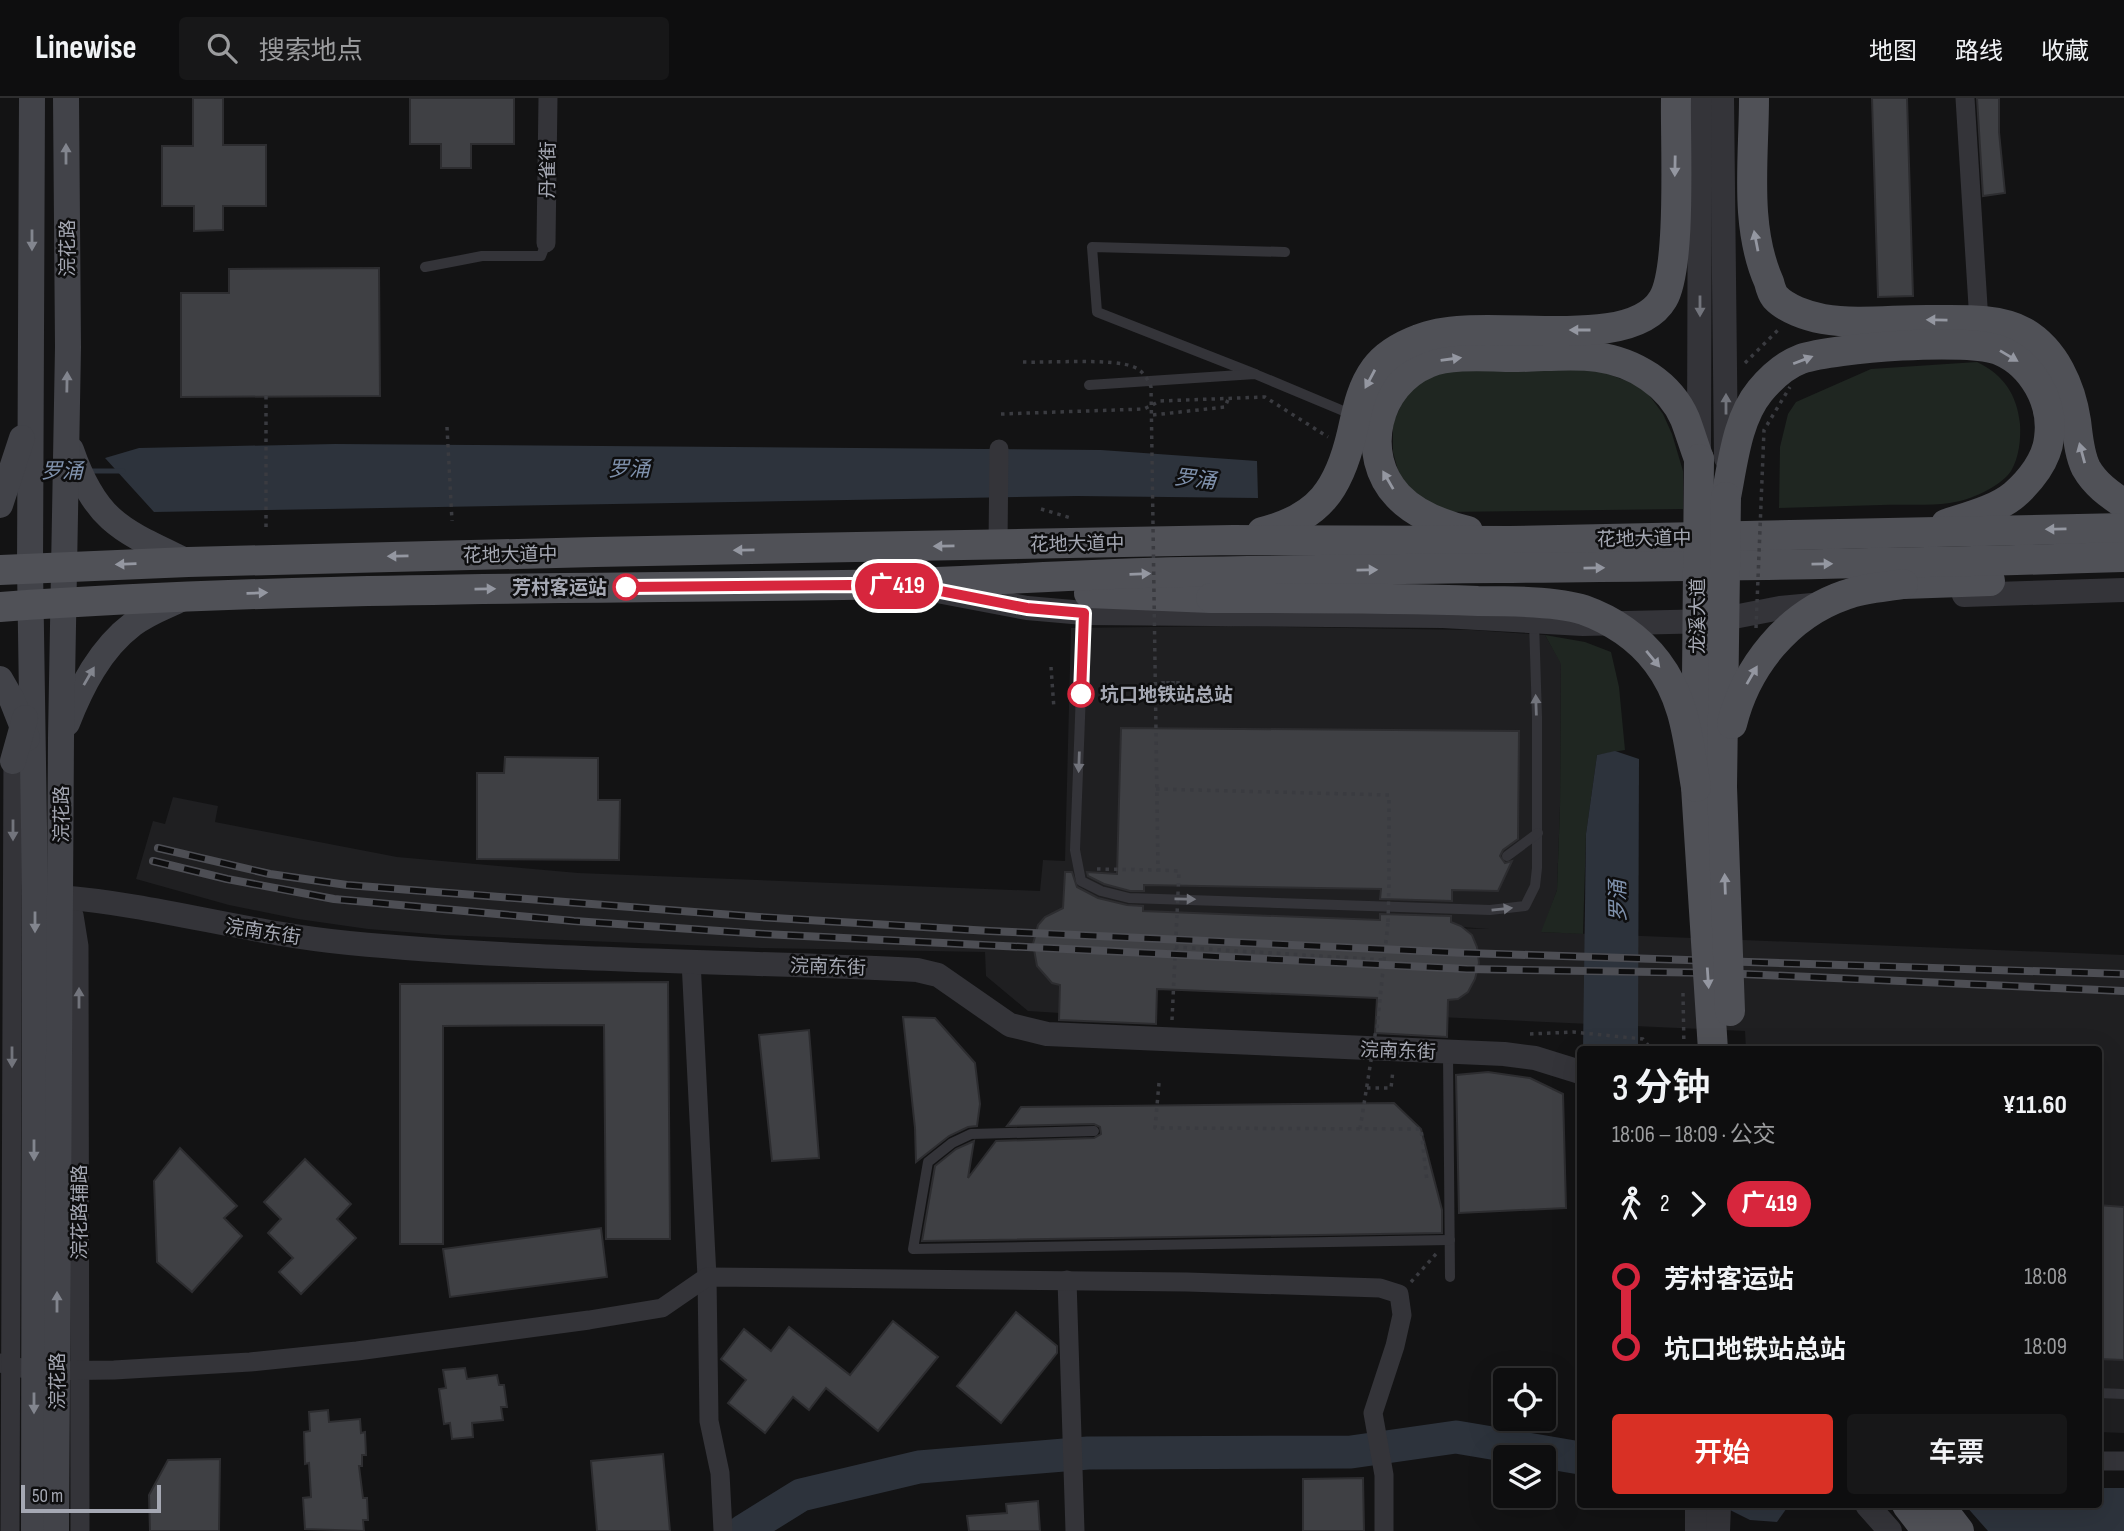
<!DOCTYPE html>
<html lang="zh">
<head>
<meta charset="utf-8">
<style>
  body { margin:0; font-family:"Sofia Sans Condensed","Noto Sans SC",sans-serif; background:#171718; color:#f1f3f6; height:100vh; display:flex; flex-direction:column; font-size:26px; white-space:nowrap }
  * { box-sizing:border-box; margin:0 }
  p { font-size:23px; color:#9b9c9e }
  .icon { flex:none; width:38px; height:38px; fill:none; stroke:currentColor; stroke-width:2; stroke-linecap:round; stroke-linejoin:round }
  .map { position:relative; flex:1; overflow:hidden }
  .sheet { position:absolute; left:1577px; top:948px; width:525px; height:462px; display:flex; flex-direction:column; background:#0e0e0f; border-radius:7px; box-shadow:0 7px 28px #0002,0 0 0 2px #2e2e2f }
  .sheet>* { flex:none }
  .badge { padding:0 14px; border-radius:23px; font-size:24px; line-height:46px }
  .fabs { position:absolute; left:1493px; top:1270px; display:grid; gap:14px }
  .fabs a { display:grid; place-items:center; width:63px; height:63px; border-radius:7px; background:#0e0e0f; box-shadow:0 7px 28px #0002,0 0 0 2px #2e2e2f; font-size:35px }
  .scale { position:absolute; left:21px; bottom:18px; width:140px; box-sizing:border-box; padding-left:7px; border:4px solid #a5a8b3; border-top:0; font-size:19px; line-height:24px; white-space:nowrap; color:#a5a8b3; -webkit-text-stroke:5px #0e0e0f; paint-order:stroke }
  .map>.badge { position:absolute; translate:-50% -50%; box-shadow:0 0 0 4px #fff }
  .legs { display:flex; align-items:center; gap:10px; height:77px; padding:0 35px; font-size:23px }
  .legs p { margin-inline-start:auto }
  .overview { display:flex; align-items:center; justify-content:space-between; height:119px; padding:0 35px }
  h1 { font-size:38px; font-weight:600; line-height:52px }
  .primary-button { display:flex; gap:14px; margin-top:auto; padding:14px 35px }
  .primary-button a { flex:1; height:80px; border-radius:7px; background:#d93025; color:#fff; font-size:28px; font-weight:600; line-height:80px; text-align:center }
  .primary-button a+a { background:#171718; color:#f1f3f6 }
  ul { padding:0 35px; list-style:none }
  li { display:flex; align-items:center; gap:24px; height:70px; font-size:26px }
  li i { display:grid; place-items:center; width:10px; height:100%; margin:0 9px; background:currentColor }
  li i::after { content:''; width:18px; height:18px; margin:-9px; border:5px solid; border-radius:50%; background:#0e0e0f }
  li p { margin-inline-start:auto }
  li:first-child i { background:linear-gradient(#0000 50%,currentColor 0) }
  li:last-child i { background:linear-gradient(currentColor 50%,#0000 0) }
  header { display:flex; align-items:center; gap:42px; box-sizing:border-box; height:98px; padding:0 35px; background:#0e0e0f; border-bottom:2px solid #2e2e2f }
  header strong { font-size:33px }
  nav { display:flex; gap:38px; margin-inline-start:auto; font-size:24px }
  .search { width:490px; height:63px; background:#171718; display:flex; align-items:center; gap:18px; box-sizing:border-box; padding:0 24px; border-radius:7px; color:#9b9c9e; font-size:26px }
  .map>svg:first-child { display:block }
  .built { fill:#1f1f21 }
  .green { fill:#1f2621 }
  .water { fill:#2d333c }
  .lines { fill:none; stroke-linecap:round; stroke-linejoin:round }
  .stream { stroke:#2d333c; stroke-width:5 }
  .river { stroke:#2d333c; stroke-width:33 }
  .building { fill:#3f4044; stroke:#2d2d30; stroke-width:2 }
  .path { stroke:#3a3b40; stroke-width:3.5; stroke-dasharray:3.5 5; stroke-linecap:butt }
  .service { stroke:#343439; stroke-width:10 }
  .minor { stroke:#343439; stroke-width:19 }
  .tertiary { stroke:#343439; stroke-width:24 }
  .secondary { stroke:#424349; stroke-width:26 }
  .primary { stroke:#505157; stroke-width:30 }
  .rail-casing { stroke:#4d4e54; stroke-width:8 }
  .rail { stroke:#0e0e0f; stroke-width:5; stroke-dasharray:16; stroke-linecap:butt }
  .path-bridge { stroke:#3a3b40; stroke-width:3.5; stroke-dasharray:3.5 5; stroke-linecap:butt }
  .primary-bridge { stroke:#505157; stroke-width:30 }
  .oneway { fill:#82858e }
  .oneway2 { fill:#9497a1 }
  .oneway3 { fill:#72747c }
  .line-1-casing { stroke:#fff; stroke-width:16 }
  .line-1 { stroke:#d7263d; stroke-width:10 }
  .stop-1-dot { fill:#fff; stroke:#d7263d; stroke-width:3.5 }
  .labels { text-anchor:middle; stroke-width:5; stroke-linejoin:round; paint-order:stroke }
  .street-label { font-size:19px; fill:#a5a8b3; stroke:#0e0e0f }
  .stop-label { font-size:19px; font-weight:bold; fill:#a5a8b3; stroke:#0e0e0f; text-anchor:end }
  .water-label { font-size:21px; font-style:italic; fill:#7f91ac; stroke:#0e0e0f }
</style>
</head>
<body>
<header>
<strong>Linewise</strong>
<div class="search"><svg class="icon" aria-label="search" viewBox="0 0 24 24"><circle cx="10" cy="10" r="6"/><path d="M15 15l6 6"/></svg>搜索地点</div>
<nav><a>地图</a><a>路线</a><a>收藏</a></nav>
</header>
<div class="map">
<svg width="2124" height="1433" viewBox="0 0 2124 1433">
  <rect width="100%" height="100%" fill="#131314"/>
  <path class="built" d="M1230,528l242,4 73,5 16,28 -1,144 -3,83 -15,42 582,23v478l-26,-1v-382h-352l-1,-19 -306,-14 4,-89 47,1 -102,-7 -328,91 -32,-2 -42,-35 -1,-24 -224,-4 -318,-13 -75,-6 -70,-10 -69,-14 -93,-26 17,-58 12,3 8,-27 45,9 -3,16 182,35 181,16 462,18 3,-31 22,1 6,-233z"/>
  <g class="green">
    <path d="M1977,264c27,13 40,33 43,62 1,15 -1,34 -9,47 -12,17 -41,29 -61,32 -22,3 -47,1 -69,2 -34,1 -68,2 -102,3l1,-61 8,-33 8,-12 75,-33z"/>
    <path d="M1446,271l151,1 38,14 14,11 14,19 9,20 11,37v38l-237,3 -23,-9 -22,-22 -8,-29v-29l12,-26 16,-19z"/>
    <path d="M1545,537l40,7 26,10 8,35 6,63 -28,5 -11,79 -3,100 -42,-2 16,-42 3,-83 1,-143z"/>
  </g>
  <g class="water">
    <path d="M335,346l766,6 156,11 1,37 -181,-2 -923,16 -49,-54 34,-10z"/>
    <path d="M1615,653l24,8 -1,291h-55l3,-216 11,-79z"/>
    <path d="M2098,1390h26v43h-136l-23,-26h133z"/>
    <path d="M1720,1407h69l-12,17 -27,-2z"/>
  </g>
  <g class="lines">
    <g class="stream">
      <path d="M38,373h22"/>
      <path d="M87,373h36"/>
    </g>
    <path class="river" d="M743,1433l58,-36 118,-28 169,-14 263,-1 105,-15 124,21"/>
  </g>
  <g class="building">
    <path d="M193,0h30v47h43v61h-43v24l-29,1v-25h-32v-60h31z"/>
    <path d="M410,0h104v46h-43v24h-30v-24h-31z"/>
    <path d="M1872,0h35l6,198 -35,1z"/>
    <path d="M1977,0h22v34l6,61 -22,3z"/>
    <path d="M379,170l1,128 -199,1v-104h48v-24z"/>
    <path d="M1121,630l398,3 -1,108 -15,11 -3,6 5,7 7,-2 -14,30 -46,-1v11l-72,-2 1,-10 -237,-4v6h-14l-26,-7 -16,-8 -1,-4 30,2z"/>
    <path d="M505,659l93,1v42h22l-1,60 -142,-1v-86h27z"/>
    <path d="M1065,774h7l5,15 21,11 29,7 16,1v5l237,9v-6l71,2v6l10,4 11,9 5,12 2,16 -4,16 -7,13 -10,7 -10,1 -1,37 -72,-4 2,-35 -220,-9 -1,35 -97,-4 1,-35 -8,-2 -15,-17 -4,-22 5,-19 7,-8 18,-9z"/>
    <path d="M668,884l2,257h-64l-2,-214 -161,1v218h-43v-260z"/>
    <path d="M903,919l32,1 40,45 5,41 -3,22 -9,1 -19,9 -33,26 -1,-34z"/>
    <path d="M809,932l10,128 -47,3 -13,-126z"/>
    <path d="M1488,974l42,6 33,16 3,114 -107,5 -3,-138z"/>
    <path d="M1394,1005l27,26 21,81v23l-520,8 13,-75 21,-17 18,-8 -6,37 28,-37 98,-3 7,-4 -1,-7 -6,-3 -87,2 14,-19z"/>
    <path d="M180,1050l57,58 -13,12 18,18 -50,56 -35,-30 -3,-81z"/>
    <path d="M305,1061l46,45 -14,15 19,19 -55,56 -22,-22 14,-14 -25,-25 13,-14 -17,-17z"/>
    <path d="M2098,1107l26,2v153l-26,-1z"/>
    <path d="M601,1130l6,49 -157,20 -7,-48z"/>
    <path d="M1016,1214l41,34v7l-56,70 -44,-37z"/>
    <path d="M893,1223l45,36 -60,74 -52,-43 -17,22 -16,-13 -28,36 -37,-30 18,-23 -25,-21 23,-30 27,22 18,-24 61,48z"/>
    <path d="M465,1270l2,11 30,-4 2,10h5l3,22h-6l2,13 -31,3 1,14 -21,2 -2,-16 -6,1 -5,-35 7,-1 -3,-18z"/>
    <path d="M328,1312l1,12 31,-3 1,14 4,-1 1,23h-4v11h-3l4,32h4l1,22h-5l1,11 -59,-2 -2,-31 8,-1 -2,-34 -4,1 -1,-32 6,-1 -1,-19z"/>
    <path d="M663,1356l7,77h-73l-6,-70z"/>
    <path d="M220,1361l-1,72h-69l-1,-36 19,-35z"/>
    <path d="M1363,1380l1,53h-61v-52z"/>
    <path d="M1038,1403l2,30h-71l-2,-15 40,-3 -1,-9z"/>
  </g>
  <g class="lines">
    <g class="path">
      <path d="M1745,265l34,-34"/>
      <path d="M266,298v131"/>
      <path d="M1001,316l143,-5 16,-8 105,-4 63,40"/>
      <path d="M1153,317l72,-8 4,-10"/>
      <path d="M447,329l5,94"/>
      <path d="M1041,411l30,9"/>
      <path d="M1051,569l3,42"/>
      <path d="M1163,583l1,21"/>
      <path d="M1168,583l1,20"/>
      <path d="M1173,583v20"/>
      <path d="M1178,583v21"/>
      <path d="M1156,691l233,6v88"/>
      <path d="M1097,771l61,1"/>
      <path d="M1175,849l209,13"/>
      <path d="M1172,922l5,-105"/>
      <path d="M1377,930l11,-106"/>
      <path d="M1530,936l43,-2 70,7 9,11"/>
      <path d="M1159,985l-4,45 266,1 6,52"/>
      <path d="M1367,990h24l2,-18"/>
      <path d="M1411,1184l25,-28"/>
    </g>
    <g class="service">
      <path d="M425,169l57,-11h59l5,-13"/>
      <path d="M1255,276l-158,-62 -5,-65 193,5"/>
      <path d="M1089,287l166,-11 98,41"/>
      <path d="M1084,515l-9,237 6,31 20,10 28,7 361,12 35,-4 10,-20 2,-18v-151l-3,-95"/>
      <path d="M1507,758l31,-23"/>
      <path d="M1448,955l2,224"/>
      <path d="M1094,1033l-123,3 -19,9 -24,19 -15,87 537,-9"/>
      <path d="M2098,1295l26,1"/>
    </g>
    <g class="minor">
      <path d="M1965,0l14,224"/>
      <path d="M546,145l2,-145"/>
      <path d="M998,447l1,-96"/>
      <path d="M60,799l14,18 5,31 1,585"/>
      <path d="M691,863l16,316 2,144 11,52 3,58"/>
      <path d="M1067,1182l8,251"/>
      <path d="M0,1265l34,8 80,-1 136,-8 107,-11 232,-31 73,-12 45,-31 480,5 193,6 19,6 3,21 -7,31 -22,67 11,62v56"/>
      <path d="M2098,1363h26"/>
      <path d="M10,1433l3,-781"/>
    </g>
    <g class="tertiary">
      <path d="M1722,0l4,360"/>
      <path d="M1699,349l1,-349"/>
      <path d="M932,492l95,18 57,5 359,3 140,8 130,-3 67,-13 43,-4"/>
      <path d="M1964,497l160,-5"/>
      <path d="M60,799c98,8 191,37 289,46 188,18 379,18 568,27l21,5 72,50 37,9 457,20 31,4 45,14"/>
      <path d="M1697,1407v26"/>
      <path d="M1867,1407l23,26"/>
      <path d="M1718,1433l1,-26"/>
    </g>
    <g class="secondary">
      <path d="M32,0l-2,469 5,325 -1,639"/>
      <path d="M71,352c25,73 52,81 117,112"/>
      <path d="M0,407l22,-67"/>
      <path d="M0,581l12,21 15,38"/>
      <path d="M67,625c14,-36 33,-74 66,-99 14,-11 31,-17 48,-25"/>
      <path d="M13,663l12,-43"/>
      <path d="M56,1433l5,-793 7,-391 -2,-249"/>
    </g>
    <g class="primary">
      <path d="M1754,0c0,61 -10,128 15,184 1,4 3,11 6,15 11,12 32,19 48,22 36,6 75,0 111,1 28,0 65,-2 90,12 31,18 47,55 52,89 2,15 3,33 10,47 9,16 23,26 38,36"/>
      <path d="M1726,399c7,-35 11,-78 34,-106 10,-12 25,-26 41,-32 33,-11 169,-22 200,-8 32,14 53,52 48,87 -2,22 -19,43 -35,57 -18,15 -47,22 -68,29"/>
      <path d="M1468,433c-25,-6 -52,-16 -70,-35 -39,-41 -22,-112 30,-133 23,-10 64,-6 90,-6 25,0 54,-4 79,0 37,5 73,27 88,62 5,13 9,27 14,40"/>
      <path d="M1262,434c57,-14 77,-43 90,-99 5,-22 9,-45 23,-64 10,-14 28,-24 44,-30 61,-26 210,18 244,-40 19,-32 12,-159 13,-201"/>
      <path d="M0,472l188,-8 407,-10 638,-12 277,1 614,-13"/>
      <path d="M1903,486l87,-3"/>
      <path d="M1089,495l122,5"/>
      <path d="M0,509c281,-20 562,-18 843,-22 114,-2 228,-11 341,-13 314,-5 627,-5 940,-15"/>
      <path d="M1907,1407l20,26"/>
      <path d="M1939,1407l20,26"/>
    </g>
    <defs>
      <g id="rail">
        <path d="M158,750l112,26 77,11 412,32 231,14 476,22 658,21"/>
        <path d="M153,763l74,18 107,20 240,22 190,13 703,35 254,4 403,18"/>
      </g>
    </defs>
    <use href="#rail" class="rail-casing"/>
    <use href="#rail" class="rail"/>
    <g class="path-bridge">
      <path d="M1023,264c26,1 90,-4 111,5 9,4 13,11 17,20l7,483 21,1 -2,44"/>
      <path d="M1756,530l8,-198 26,-43"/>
      <path d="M1388,824l1,-39"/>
      <path d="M1683,895l1,57"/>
      <path d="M1360,1031l16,-100"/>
    </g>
    <g class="primary-bridge">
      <path d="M1699,361l-3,328 17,263"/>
      <path d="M1726,399l-4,290 8,224"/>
      <path d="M1211,500c89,0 178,0 267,3 28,0 80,0 106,9 28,10 55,28 73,52 29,38 31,79 39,125"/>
      <path d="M1732,626c14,-57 55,-109 113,-129 18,-7 39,-8 58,-11"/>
    </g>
  </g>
  <defs><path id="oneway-solid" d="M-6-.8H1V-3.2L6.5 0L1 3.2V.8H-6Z" transform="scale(1.75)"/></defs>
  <g class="oneway">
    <use href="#oneway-solid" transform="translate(66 56) rotate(-90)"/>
    <use href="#oneway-solid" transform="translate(32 142) rotate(90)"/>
    <use href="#oneway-solid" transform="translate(67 284) rotate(-89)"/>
    <use href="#oneway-solid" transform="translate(89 578) rotate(-60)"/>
    <use href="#oneway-solid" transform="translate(35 824) rotate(90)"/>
    <use href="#oneway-solid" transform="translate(34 1052) rotate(90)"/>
    <use href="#oneway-solid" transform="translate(57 1204) rotate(-90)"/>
    <use href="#oneway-solid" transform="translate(34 1305) rotate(90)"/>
  </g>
  <g class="oneway2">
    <use href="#oneway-solid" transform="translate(1675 68) rotate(91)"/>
    <use href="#oneway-solid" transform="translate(1756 143) rotate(-101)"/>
    <use href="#oneway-solid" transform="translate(1937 222) rotate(-179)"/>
    <use href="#oneway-solid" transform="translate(1580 232) rotate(-180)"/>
    <use href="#oneway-solid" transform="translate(2009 258) rotate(31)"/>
    <use href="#oneway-solid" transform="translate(1451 261) rotate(-8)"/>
    <use href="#oneway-solid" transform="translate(1803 262) rotate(-21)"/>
    <use href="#oneway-solid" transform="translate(1370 281) rotate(118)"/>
    <use href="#oneway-solid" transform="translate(2082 355) rotate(-105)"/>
    <use href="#oneway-solid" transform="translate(1388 382) rotate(-120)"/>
    <use href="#oneway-solid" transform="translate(2056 431) rotate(179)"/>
    <use href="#oneway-solid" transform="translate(944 448) rotate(179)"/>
    <use href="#oneway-solid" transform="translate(744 452) rotate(179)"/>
    <use href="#oneway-solid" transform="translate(398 458) rotate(179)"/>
    <use href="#oneway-solid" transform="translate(126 466) rotate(178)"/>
    <use href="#oneway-solid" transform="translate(1822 466) rotate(-1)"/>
    <use href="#oneway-solid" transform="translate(1594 470) rotate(-1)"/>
    <use href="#oneway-solid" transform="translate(1367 472) rotate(-1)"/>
    <use href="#oneway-solid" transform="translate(1140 476) rotate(-2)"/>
    <use href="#oneway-solid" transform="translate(485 491) rotate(-1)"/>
    <use href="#oneway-solid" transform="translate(257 495) rotate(-2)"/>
    <use href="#oneway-solid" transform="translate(1653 561) rotate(50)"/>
    <use href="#oneway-solid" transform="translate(1752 577) rotate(-60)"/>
    <use href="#oneway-solid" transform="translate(1725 786) rotate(-92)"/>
    <use href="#oneway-solid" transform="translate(1708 880) rotate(86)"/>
  </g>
  <g class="oneway3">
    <use href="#oneway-solid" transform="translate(1700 208) rotate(90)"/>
    <use href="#oneway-solid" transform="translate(1726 306) rotate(-90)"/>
    <use href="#oneway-solid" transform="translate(1536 607) rotate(-92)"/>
    <use href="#oneway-solid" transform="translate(1079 664) rotate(92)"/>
    <use href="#oneway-solid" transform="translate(13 732) rotate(90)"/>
    <use href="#oneway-solid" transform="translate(1185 801) rotate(1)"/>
    <use href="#oneway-solid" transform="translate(1502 811) rotate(-6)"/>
    <use href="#oneway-solid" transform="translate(79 900) rotate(-90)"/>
    <use href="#oneway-solid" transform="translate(12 959) rotate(90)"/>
  </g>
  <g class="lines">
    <defs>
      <path id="line-1" d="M626,489l225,-2 69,2 107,21 57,5 -3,81"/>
    </defs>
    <use href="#line-1" class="line-1-casing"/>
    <use href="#line-1" class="line-1"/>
  </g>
  <g class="stop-1-dot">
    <circle cx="626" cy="489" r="12"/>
    <circle cx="1081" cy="596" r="12"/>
  </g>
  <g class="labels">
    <g class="street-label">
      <text transform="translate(547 72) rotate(-89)" y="7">丹雀街</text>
      <text transform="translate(67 150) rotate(-90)" y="7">浣花路</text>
      <text transform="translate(1644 440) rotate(-1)" y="7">花地大道中</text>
      <text transform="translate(1077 445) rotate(-1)" y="7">花地大道中</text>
      <text transform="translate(510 456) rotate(-1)" y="7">花地大道中</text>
      <text transform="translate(1697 518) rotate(-90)" y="7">龙溪大道</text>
      <text transform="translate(61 716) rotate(-90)" y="7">浣花路</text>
      <text transform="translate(263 833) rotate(9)" y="7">浣南东街</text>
      <text transform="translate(828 868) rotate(2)" y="7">浣南东街</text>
      <text transform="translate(1398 952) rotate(2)" y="7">浣南东街</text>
      <text transform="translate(79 1114) rotate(-90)" y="7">浣花路辅路</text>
      <text transform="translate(57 1283) rotate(-90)" y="7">浣花路</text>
    </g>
    <g class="stop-label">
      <text x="607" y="496">芳村客运站</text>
      <text x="1100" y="603" text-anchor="start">坑口地铁站总站</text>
    </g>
    <g class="water-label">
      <text x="629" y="378">罗涌</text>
      <text x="62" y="380">罗涌</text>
      <text transform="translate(1195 381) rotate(6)" y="7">罗涌</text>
      <text transform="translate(1618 803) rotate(-91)" y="7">罗涌</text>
    </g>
  </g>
</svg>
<div class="fabs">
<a><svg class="icon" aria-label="locate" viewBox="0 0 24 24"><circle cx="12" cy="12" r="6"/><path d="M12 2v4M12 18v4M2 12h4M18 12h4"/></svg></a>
<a><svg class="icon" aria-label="layers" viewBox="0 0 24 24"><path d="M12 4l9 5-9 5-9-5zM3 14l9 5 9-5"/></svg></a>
</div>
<div class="scale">50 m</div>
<b class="badge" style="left:897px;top:488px;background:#d7263d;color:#fff">广419</b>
<section class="sheet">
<div class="overview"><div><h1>3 分钟</h1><p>18:06 – 18:09 · 公交</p></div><b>¥11.60</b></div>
<div class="legs"><svg class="icon" aria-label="walk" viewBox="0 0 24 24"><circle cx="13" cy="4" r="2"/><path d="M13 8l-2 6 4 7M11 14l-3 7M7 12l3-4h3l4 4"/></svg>2<svg class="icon" aria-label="forward" viewBox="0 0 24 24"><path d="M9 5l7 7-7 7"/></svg><b class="badge" style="background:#d7263d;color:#fff">广419</b></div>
<ul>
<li><i style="color:#d7263d"></i><b>芳村客运站</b><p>18:08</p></li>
<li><i style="color:#d7263d"></i><b>坑口地铁站总站</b><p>18:09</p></li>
</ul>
<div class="primary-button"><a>开始</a><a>车票</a></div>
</section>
</div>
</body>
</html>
